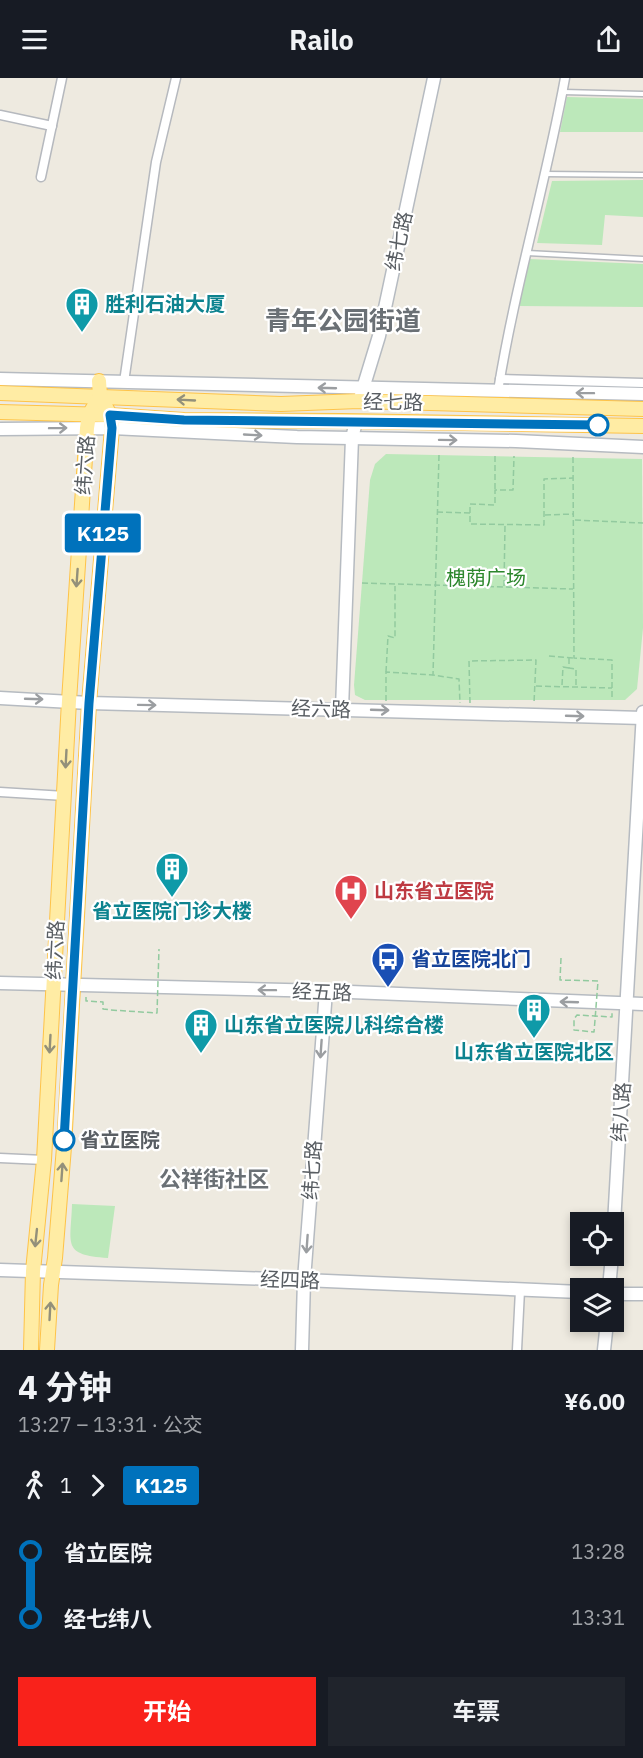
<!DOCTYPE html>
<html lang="zh">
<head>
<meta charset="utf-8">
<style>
  body { margin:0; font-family:"IBM Plex Sans","Noto Sans SC",sans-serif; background:#20242c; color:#f1f3f6; height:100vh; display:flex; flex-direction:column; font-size:22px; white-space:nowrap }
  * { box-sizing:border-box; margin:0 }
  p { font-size:20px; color:#9ea1a6 }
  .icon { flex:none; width:33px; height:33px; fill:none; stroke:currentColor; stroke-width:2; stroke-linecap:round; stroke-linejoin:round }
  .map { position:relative; height:1272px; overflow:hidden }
  .drawer { display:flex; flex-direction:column; background:#171b24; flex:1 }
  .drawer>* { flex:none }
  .badge { padding:0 12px; border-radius:4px; font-size:21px; line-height:39px }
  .tools { position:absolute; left:570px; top:1134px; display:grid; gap:12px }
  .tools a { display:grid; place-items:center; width:54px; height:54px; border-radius:0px; background:#171b24; box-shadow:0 3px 9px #0003; font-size:30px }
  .map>.badge { position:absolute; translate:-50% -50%; box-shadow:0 0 0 3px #fff }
  .legs { display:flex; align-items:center; gap:9px; height:66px; padding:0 18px; font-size:20px }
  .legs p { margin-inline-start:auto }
  .summary { display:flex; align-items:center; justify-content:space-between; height:102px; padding:0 18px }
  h1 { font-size:33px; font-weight:700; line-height:45px }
  .action { display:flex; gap:12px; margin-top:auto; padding:12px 18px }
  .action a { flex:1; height:69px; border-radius:0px; background:#f9221b; color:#fff; font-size:24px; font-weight:700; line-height:69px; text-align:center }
  .action a+a { background:#20242c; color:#f1f3f6 }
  ul { padding:0 18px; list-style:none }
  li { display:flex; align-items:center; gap:21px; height:66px; font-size:22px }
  li i { display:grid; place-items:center; width:9px; height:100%; margin:0 8px; background:currentColor }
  li i::after { content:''; width:15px; height:15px; margin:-8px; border:4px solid; border-radius:50%; background:#171b24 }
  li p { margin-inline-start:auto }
  li:first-child i { background:linear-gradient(#0000 50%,currentColor 0) }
  li:last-child i { background:linear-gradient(currentColor 50%,#0000 0) }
  header { display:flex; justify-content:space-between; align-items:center; height:78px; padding:0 18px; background:#171b24; font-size:27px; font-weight:700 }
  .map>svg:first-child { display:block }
  .green { fill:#bce8ba }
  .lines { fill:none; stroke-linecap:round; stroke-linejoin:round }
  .lane-casing { stroke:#b6b9be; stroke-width:7 }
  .street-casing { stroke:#b6b9be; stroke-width:11 }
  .secondary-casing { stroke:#b6bbc1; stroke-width:15 }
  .primary-casing { stroke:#fec348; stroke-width:16 }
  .path { stroke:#92ca9f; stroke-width:1.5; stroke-dasharray:6 3; stroke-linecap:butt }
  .lane { stroke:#fff; stroke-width:4 }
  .street { stroke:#fff; stroke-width:8 }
  .secondary { stroke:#fff; stroke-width:12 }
  .primary { stroke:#ffeca4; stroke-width:14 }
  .path-bridge { stroke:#92ca9f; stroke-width:1.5; stroke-dasharray:6 3; stroke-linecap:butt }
  .oneway { stroke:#9b9ea1 }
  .oneway2 { stroke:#93907a }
  .line-1-casing { stroke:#fff; stroke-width:14 }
  .line-1 { stroke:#0072bc; stroke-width:9 }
  .stop-1-dot { fill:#fff; stroke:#0072bc; stroke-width:3 }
  .labels { text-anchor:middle; stroke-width:4.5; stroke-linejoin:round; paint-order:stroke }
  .street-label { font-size:20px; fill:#595e63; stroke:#fff }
  .culture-label { font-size:20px; font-weight:bold; fill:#0d838f; stroke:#fff; text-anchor:start }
  .park-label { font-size:20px; fill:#2d872d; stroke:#fff }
  .health-label { font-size:20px; font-weight:bold; fill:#be3a42; stroke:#fff; text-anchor:start }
  .transit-label { font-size:20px; font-weight:bold; fill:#164399; stroke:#fff; text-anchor:start }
  .stop-label { font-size:20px; font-weight:bold; fill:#595e63; stroke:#fff; text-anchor:start }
  .quarter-label { font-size:22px; font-weight:bold; fill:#6a7075; stroke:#fff }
  .district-label { font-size:26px; font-weight:bold; fill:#6a7075; stroke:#fff }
</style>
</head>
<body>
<header><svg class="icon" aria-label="menu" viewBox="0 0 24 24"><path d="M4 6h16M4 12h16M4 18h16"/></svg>Railo<svg class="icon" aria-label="share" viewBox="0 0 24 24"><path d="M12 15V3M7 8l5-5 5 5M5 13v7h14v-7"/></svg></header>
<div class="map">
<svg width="643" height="1272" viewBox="0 0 643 1272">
  <rect width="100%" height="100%" fill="#eeeae0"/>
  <g class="green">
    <path d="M567,19l76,2v33h-83z"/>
    <path d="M643,102v37l-38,-2 -3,30 -65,-2 15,-62z"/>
    <path d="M529,181l114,5v43l-124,-1z"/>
    <path d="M386,376l256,5 1,169 -6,61 -12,11h-260l-10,-5 -1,-10 16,-205 5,-16z"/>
    <path d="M72,1126l43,2 -7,52c-47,-3 -37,-14 -36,-54z"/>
  </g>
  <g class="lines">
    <defs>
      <g id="lane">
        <path d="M563,14l80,2"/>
        <path d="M545,96l98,1"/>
        <path d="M527,175l116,6"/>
      </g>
      <g id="street">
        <path d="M0,37l52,11"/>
        <path d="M41,99l21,-99"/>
        <path d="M500,301l143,4"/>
        <path d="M124,304l32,-220 20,-84"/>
        <path d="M498,313c17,-106 48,-208 67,-313"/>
        <path d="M0,714l65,4"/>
        <path d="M0,1080l44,2"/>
        <path d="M517,1272l3,-60"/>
      </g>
      <g id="secondary">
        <path d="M0,301l643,15"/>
        <path d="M361,317l18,-59 55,-258"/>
        <path d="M0,351l112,-1 185,9 219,4 127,6"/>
        <path d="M0,620l89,5 554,15"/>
        <path d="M342,631l10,-271 4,-16"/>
        <path d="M0,905l326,8 317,13"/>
        <path d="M614,1146l29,-512"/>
        <path d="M0,1192l304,10 276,12"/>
        <path d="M609,1210l3,-32"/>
        <path d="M614,1216h29"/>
        <path d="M302,1272l2,-70 22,-289"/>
        <path d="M604,1272l3,-28"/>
      </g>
      <g id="primary">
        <path d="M0,315l281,11 78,-3 284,8"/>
        <path d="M0,334l110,3 74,5 158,1 301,5"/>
        <path d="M31,1272l2,-79 11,-111 25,-459 18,-273 2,-13 11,-19"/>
        <path d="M47,1272l4,-65 4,-27 9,-111 25,-444 23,-275 -2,-13 -10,-19 -1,-15"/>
      </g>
    </defs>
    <use href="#lane" class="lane-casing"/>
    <use href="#street" class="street-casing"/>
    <use href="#secondary" class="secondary-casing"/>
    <use href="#primary" class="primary-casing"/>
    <g class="path">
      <path d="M439,377l-6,220 26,4 1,24"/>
      <path d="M495,378v34"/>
      <path d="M573,379l1,201 38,2v40"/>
      <path d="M437,434l33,1v11l74,1v-46l29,-1"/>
      <path d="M470,435v-9l25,1v-15h18l1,-34"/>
      <path d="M545,437l28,-1"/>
      <path d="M575,442l68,3"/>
      <path d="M362,505l211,6"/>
      <path d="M504,508l1,-61"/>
      <path d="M549,578l24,2"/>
      <path d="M569,580v10l7,1v17"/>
      <path d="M386,594l2,-36 7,2v-52"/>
      <path d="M562,607l1,-18 6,1"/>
      <path d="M536,608l76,2"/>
      <path d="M386,623v-29l47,3"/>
      <path d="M470,625l-1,-42 67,-1 -2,43"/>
      <path d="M86,919v4l17,1v7l8,1"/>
      <path d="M595,942l-1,12 -20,-2v-11l3,-4 35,2v-4"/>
    </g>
    <use href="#lane" class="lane"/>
    <use href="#street" class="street"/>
    <use href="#secondary" class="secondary"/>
    <use href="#primary" class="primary"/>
    <g class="path-bridge">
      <path d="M561,880l-1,22 38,1 -3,39"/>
      <path d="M111,932l46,3 2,-64"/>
    </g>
  </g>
  <defs><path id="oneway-shaft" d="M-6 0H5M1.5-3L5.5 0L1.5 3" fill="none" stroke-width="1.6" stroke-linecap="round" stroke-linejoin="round" transform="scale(1.5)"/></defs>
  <g class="oneway">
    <use href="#oneway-shaft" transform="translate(327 310) rotate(-178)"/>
    <use href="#oneway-shaft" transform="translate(585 315) rotate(-179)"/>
    <use href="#oneway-shaft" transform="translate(58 350) rotate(-1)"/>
    <use href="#oneway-shaft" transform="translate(253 357) rotate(3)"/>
    <use href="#oneway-shaft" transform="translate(448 362) rotate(1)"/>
    <use href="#oneway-shaft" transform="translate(34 621) rotate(2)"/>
    <use href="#oneway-shaft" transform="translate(147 627) rotate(1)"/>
    <use href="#oneway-shaft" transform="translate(380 632) rotate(2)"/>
    <use href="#oneway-shaft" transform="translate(575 638) rotate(2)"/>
    <use href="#oneway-shaft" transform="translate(267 912) rotate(-179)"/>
    <use href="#oneway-shaft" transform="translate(569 924) rotate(-178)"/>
    <use href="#oneway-shaft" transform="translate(321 971) rotate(94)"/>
    <use href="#oneway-shaft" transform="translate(307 1166) rotate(94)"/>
  </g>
  <g class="oneway2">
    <use href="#oneway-shaft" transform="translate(186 322) rotate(-177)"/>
    <use href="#oneway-shaft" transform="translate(77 500) rotate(94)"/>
    <use href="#oneway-shaft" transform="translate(66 681) rotate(93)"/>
    <use href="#oneway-shaft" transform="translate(50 966) rotate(93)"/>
    <use href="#oneway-shaft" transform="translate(62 1094) rotate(-86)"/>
    <use href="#oneway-shaft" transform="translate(36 1160) rotate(96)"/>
    <use href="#oneway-shaft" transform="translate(50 1233) rotate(-87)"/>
  </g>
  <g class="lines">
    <defs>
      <path id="line-1" d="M64,1062l25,-437 23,-275 -2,-13 74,5 414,5"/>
    </defs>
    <use href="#line-1" class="line-1-casing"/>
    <use href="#line-1" class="line-1"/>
  </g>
  <defs>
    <symbol id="building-pin" viewBox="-11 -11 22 30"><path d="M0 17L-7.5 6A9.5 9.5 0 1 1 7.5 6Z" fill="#0f9aa8" stroke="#fff"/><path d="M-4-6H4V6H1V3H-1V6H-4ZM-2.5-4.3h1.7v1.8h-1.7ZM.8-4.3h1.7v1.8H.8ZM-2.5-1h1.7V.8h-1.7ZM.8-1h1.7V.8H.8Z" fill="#fff"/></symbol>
    <symbol id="hospital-pin" viewBox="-11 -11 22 30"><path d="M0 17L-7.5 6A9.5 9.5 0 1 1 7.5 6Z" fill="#e0444e" stroke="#fff"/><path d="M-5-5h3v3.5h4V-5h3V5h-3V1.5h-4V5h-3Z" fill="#fff"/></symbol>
    <symbol id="bus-pin" viewBox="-11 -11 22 30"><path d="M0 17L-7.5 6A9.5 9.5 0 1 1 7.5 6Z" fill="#1a4fb4" stroke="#fff"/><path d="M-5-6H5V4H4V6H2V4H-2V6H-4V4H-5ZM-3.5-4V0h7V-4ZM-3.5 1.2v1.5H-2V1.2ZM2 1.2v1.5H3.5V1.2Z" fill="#fff"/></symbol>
  </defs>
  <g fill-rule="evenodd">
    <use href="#building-pin" x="63" y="207" width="38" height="52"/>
    <use href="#building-pin" x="153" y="772" width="38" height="52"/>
    <use href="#hospital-pin" x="332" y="794" width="38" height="52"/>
    <use href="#bus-pin" x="369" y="862" width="38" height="52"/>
    <use href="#building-pin" x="515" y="913" width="38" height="52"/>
    <use href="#building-pin" x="182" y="928" width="38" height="52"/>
  </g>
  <g class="stop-1-dot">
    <circle cx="598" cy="347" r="10"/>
    <circle cx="64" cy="1062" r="10"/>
  </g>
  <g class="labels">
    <g class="street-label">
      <text transform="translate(399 163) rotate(-78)" y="7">纬七路</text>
      <text transform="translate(393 324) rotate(1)" y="7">经七路</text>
      <text transform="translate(85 387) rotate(-86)" y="7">纬六路</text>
      <text transform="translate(321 631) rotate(2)" y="7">经六路</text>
      <text transform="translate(55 872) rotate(-87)" y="7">纬六路</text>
      <text transform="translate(322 914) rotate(2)" y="7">经五路</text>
      <text transform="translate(621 1034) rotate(-86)" y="7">纬八路</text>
      <text transform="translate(312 1092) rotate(-86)" y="7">纬七路</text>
      <text transform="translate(290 1202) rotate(2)" y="7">经四路</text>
    </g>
    <g class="culture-label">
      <text x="105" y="233">胜利石油大厦</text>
      <text x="172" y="840" text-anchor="middle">省立医院门诊大楼</text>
      <text x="224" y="954">山东省立医院儿科综合楼</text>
      <text x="534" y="981" text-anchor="middle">山东省立医院北区</text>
    </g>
    <g class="park-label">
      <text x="486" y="507">槐荫广场</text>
    </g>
    <g class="health-label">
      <text x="374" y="820">山东省立医院</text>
    </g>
    <g class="transit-label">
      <text x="411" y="888">省立医院北门</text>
    </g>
    <g class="stop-label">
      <text x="80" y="1069">省立医院</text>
    </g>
    <g class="quarter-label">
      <text x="214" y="1109">公祥街社区</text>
    </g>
    <g class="district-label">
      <text x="343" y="252">青年公园街道</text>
    </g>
  </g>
</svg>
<div class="tools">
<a><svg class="icon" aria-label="locate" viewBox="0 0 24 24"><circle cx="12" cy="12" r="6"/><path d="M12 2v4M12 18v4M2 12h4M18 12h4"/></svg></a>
<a><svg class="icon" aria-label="layers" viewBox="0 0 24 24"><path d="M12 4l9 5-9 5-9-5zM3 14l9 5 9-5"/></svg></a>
</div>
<b class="badge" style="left:103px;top:455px;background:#0072bc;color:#fff">K125</b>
</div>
<section class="drawer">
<div class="summary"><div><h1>4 分钟</h1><p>13:27 – 13:31 · 公交</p></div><b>¥6.00</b></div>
<div class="legs"><svg class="icon" aria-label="walk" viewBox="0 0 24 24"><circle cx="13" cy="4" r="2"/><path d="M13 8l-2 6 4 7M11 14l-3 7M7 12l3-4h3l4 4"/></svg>1<svg class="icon" aria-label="forward" viewBox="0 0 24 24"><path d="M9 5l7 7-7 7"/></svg><b class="badge" style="background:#0072bc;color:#fff">K125</b></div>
<ul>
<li><i style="color:#0072bc"></i><b>省立医院</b><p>13:28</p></li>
<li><i style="color:#0072bc"></i><b>经七纬八</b><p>13:31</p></li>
</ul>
<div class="action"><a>开始</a><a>车票</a></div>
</section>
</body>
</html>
